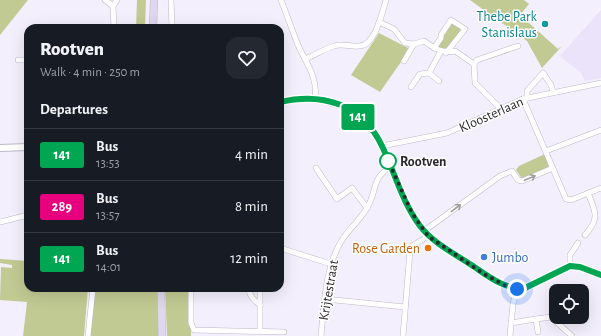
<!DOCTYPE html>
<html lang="en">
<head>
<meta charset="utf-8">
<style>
  body { margin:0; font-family:"Alegreya Sans",sans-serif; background:#242831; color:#f1f3f6; height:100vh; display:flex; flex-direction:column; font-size:15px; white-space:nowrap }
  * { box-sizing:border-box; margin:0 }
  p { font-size:13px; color:#9ea1a6 }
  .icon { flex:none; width:22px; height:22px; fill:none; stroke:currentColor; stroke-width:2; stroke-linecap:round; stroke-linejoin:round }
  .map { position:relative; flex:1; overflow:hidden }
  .side { position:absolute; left:24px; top:24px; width:260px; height:268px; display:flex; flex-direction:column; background:#171b24; border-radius:12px; box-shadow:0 4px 16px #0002 }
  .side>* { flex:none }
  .badge { padding:0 8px; border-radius:3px; font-size:14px; line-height:26px }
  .buttons { position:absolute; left:549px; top:284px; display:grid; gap:8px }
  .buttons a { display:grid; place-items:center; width:40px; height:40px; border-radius:8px; background:#171b24; box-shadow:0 4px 16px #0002; font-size:20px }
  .you { position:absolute; width:20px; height:20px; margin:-10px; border:3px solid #fff; border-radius:50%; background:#1a73e8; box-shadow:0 0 0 6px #1a73e833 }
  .map>.badge { position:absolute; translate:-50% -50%; box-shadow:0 0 0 2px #fff }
  h2 { padding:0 16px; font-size:15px; line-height:36px }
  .round { display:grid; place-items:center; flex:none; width:42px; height:42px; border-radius:12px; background:#242831 }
  .head { display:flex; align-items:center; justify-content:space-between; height:68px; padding:0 16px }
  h1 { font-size:19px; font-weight:800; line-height:30px }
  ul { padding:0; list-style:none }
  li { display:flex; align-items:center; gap:12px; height:52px; padding:0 16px; border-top:1px solid #363941 }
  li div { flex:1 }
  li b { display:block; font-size:15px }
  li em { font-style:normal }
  li .badge { min-width:44px; font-weight:700; text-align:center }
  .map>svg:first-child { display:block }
  .education { fill:#ebe3f9 }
  .green { fill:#c2ca93 }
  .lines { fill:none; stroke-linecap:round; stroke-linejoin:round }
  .minor-casing { stroke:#beb9c9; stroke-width:6 }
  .tertiary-casing { stroke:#beb9c9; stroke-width:8 }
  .secondary-casing { stroke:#beb9c9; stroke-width:8 }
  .minor { stroke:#fff; stroke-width:5 }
  .tertiary { stroke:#fff; stroke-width:6 }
  .secondary { stroke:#dfd7ed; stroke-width:7 }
  .oneway { stroke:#9f9ea0 }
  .line-casing { stroke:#fff; stroke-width:9 }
  .line { stroke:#00a651; stroke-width:6 }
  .walk { stroke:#29272d; stroke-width:4; stroke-dasharray:0 7.2 }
  .culture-dot { fill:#0f9aa8; stroke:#fff; stroke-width:1.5 }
  .stop-dot { fill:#fff; stroke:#00a651; stroke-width:2 }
  .food-dot { fill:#e8710a; stroke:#fff; stroke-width:1.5 }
  .shop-dot { fill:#3f7fe0; stroke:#fff; stroke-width:1.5 }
  .labels { text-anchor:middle; stroke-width:3; stroke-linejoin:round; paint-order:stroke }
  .culture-label { font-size:14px; fill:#0d838f; stroke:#fff; text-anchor:end }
  .street-label { font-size:14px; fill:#29272d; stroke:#fff }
  .stop-label { font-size:14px; font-weight:bold; fill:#29272d; stroke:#fff; text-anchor:start }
  .food-label { font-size:14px; fill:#c56008; stroke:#fff; text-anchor:end }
  .shop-label { font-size:14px; fill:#366cbe; stroke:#fff; text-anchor:start }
</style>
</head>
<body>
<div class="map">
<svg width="601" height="336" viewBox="0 0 601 336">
  <rect width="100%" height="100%" fill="#f3effd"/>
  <path class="education" d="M601,10v68l-16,3 -4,-8 -21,-17z"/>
  <g class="green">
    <path d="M0,0h28l-28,35z"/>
    <path d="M137,0h9l-1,28h-9z"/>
    <path d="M470,0h54l5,4 -9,11 38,34 4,-3 -20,22 -15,-27z"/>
    <path d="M451,22l12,7 -18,22 -8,-4 5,-12z"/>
    <path d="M379,33l31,16 -30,43 -29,-17z"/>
    <path d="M545,154l4,9 -1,4 -26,12 -6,-9 3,-4z"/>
    <path d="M0,259l28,2v27h60l-4,48h-61l4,-34 -27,-2 1,-33 11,1v-3l-12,-2z"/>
    <path d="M93,288h65l2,48h-70z"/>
    <path d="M165,288h25l1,48h-24z"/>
  </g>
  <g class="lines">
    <defs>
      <g id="minor">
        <path d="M105,0l8,6"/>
        <path d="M171,0l1,28"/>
        <path d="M281,0c6,15 11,30 17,45 8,18 20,32 17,53"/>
        <path d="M379,22l15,7 11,14 9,1 10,-3c11,8 18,12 31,10l19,13"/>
        <path d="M114,28l-1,-22 4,-6"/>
        <path d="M434,48l7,-10v-3l10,-15 14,9 -19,24"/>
        <path d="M305,59c10,-4 19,-10 29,-13 8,-3 17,1 25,0 16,0 23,-33 27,-46"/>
        <path d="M18,60h10"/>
        <path d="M404,61l10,-17"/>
        <path d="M429,73l10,8"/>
        <path d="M411,87l9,-13 9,-1 12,-22"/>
        <path d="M527,98v-7l16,-18 8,12 2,7"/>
        <path d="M523,99l43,100 5,1 30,-12"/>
        <path d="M500,108l-25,-25 -1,-19 3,-4 41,-14"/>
        <path d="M382,146l65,-13 76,-34 78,-16"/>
        <path d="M546,151l55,-21"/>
        <path d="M316,168l21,31 15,-11 15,20"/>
        <path d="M280,179v22"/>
        <path d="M0,222l28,-7"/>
        <path d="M424,231l76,-55 12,-5 6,9 4,1 31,-13"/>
        <path d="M585,235c15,-17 11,-22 3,-42"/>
        <path d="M280,248l51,16"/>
        <path d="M570,266v-11l8,-12"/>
        <path d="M191,288v35l3,7 90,2"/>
        <path d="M249,288c0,8 5,12 11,17"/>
        <path d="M325,299l80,8"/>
        <path d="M536,319l15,-2 21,19"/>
        <path d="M511,323l25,-4 2,13"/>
        <path d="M260,331v-43"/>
        <path d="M88,336l5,-48"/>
        <path d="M321,336c3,-31 4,-69 21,-96 7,-11 18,-20 25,-32 10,-16 4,-29 23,-41"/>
        <path d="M403,336l7,-85 2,-5 16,-10"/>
        <path d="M510,336l3,-32 4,-15"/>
      </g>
      <g id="tertiary">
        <path d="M280,102c43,-9 82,2 102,44 12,27 20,56 38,80 13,18 37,29 55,42 15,10 31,22 50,20l45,-22 10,1 21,8"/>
        <path d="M0,148l28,-1"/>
      </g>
      <g id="secondary">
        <path d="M153,28l1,-28"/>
        <path d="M161,288l1,48"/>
      </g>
    </defs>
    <use href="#minor" class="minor-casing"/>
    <use href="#tertiary" class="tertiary-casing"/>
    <use href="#secondary" class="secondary-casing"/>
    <use href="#minor" class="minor"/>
    <use href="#tertiary" class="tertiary"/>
    <use href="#secondary" class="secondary"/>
  </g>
  <defs><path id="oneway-shaft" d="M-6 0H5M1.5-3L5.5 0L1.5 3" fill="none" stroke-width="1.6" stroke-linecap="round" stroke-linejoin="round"/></defs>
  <g class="oneway">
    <use href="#oneway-shaft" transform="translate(530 178) rotate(-23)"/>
    <use href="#oneway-shaft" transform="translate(456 208) rotate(-37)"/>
  </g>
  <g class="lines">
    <defs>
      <path id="line" d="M280,102c43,-10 82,2 102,44 13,27 20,56 38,80 13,17 35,28 53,40 15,10 32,24 52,22l45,-22 10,1 21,8"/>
    </defs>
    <use href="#line" class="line-casing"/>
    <use href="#line" class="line"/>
    <path class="walk" d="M388,161l-2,-5 26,57 16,23 56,38 20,11 13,4"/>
  </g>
  <circle class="culture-dot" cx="545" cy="24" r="4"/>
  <circle class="stop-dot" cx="388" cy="161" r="8"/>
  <circle class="food-dot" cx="428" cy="248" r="4"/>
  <circle class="shop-dot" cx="484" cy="257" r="4"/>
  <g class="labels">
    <g class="culture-label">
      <text x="537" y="21">Thebe Park<tspan x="537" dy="16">Stanislaus</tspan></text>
    </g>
    <g class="street-label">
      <text transform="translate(491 114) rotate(-24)" y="5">Kloosterlaan</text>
      <text transform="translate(328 290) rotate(-80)" y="5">Krijtestraat</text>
    </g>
    <g class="stop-label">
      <text x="400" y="166">Rootven</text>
    </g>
    <g class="food-label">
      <text x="420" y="253">Rose Garden</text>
    </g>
    <g class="shop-label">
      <text x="492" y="262">Jumbo</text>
    </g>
  </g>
</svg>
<div class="buttons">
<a><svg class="icon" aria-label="locate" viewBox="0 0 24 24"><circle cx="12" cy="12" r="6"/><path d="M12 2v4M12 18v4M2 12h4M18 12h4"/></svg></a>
</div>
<div class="you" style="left:517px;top:289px"></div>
<b class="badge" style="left:358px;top:117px;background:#00a651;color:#fff">141</b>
<section class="side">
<div class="head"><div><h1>Rootven</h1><p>Walk · 4 min · 250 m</p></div><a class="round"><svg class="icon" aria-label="heart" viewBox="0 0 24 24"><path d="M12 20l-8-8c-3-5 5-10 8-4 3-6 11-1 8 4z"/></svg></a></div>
<h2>Departures</h2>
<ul>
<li><span class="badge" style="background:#00a651;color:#fff">141</span><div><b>Bus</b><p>13:53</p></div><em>4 min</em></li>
<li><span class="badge" style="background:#e6007e;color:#fff">289</span><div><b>Bus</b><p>13:57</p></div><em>8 min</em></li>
<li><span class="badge" style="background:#00a651;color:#fff">141</span><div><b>Bus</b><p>14:01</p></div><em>12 min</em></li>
</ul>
</section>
</div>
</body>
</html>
